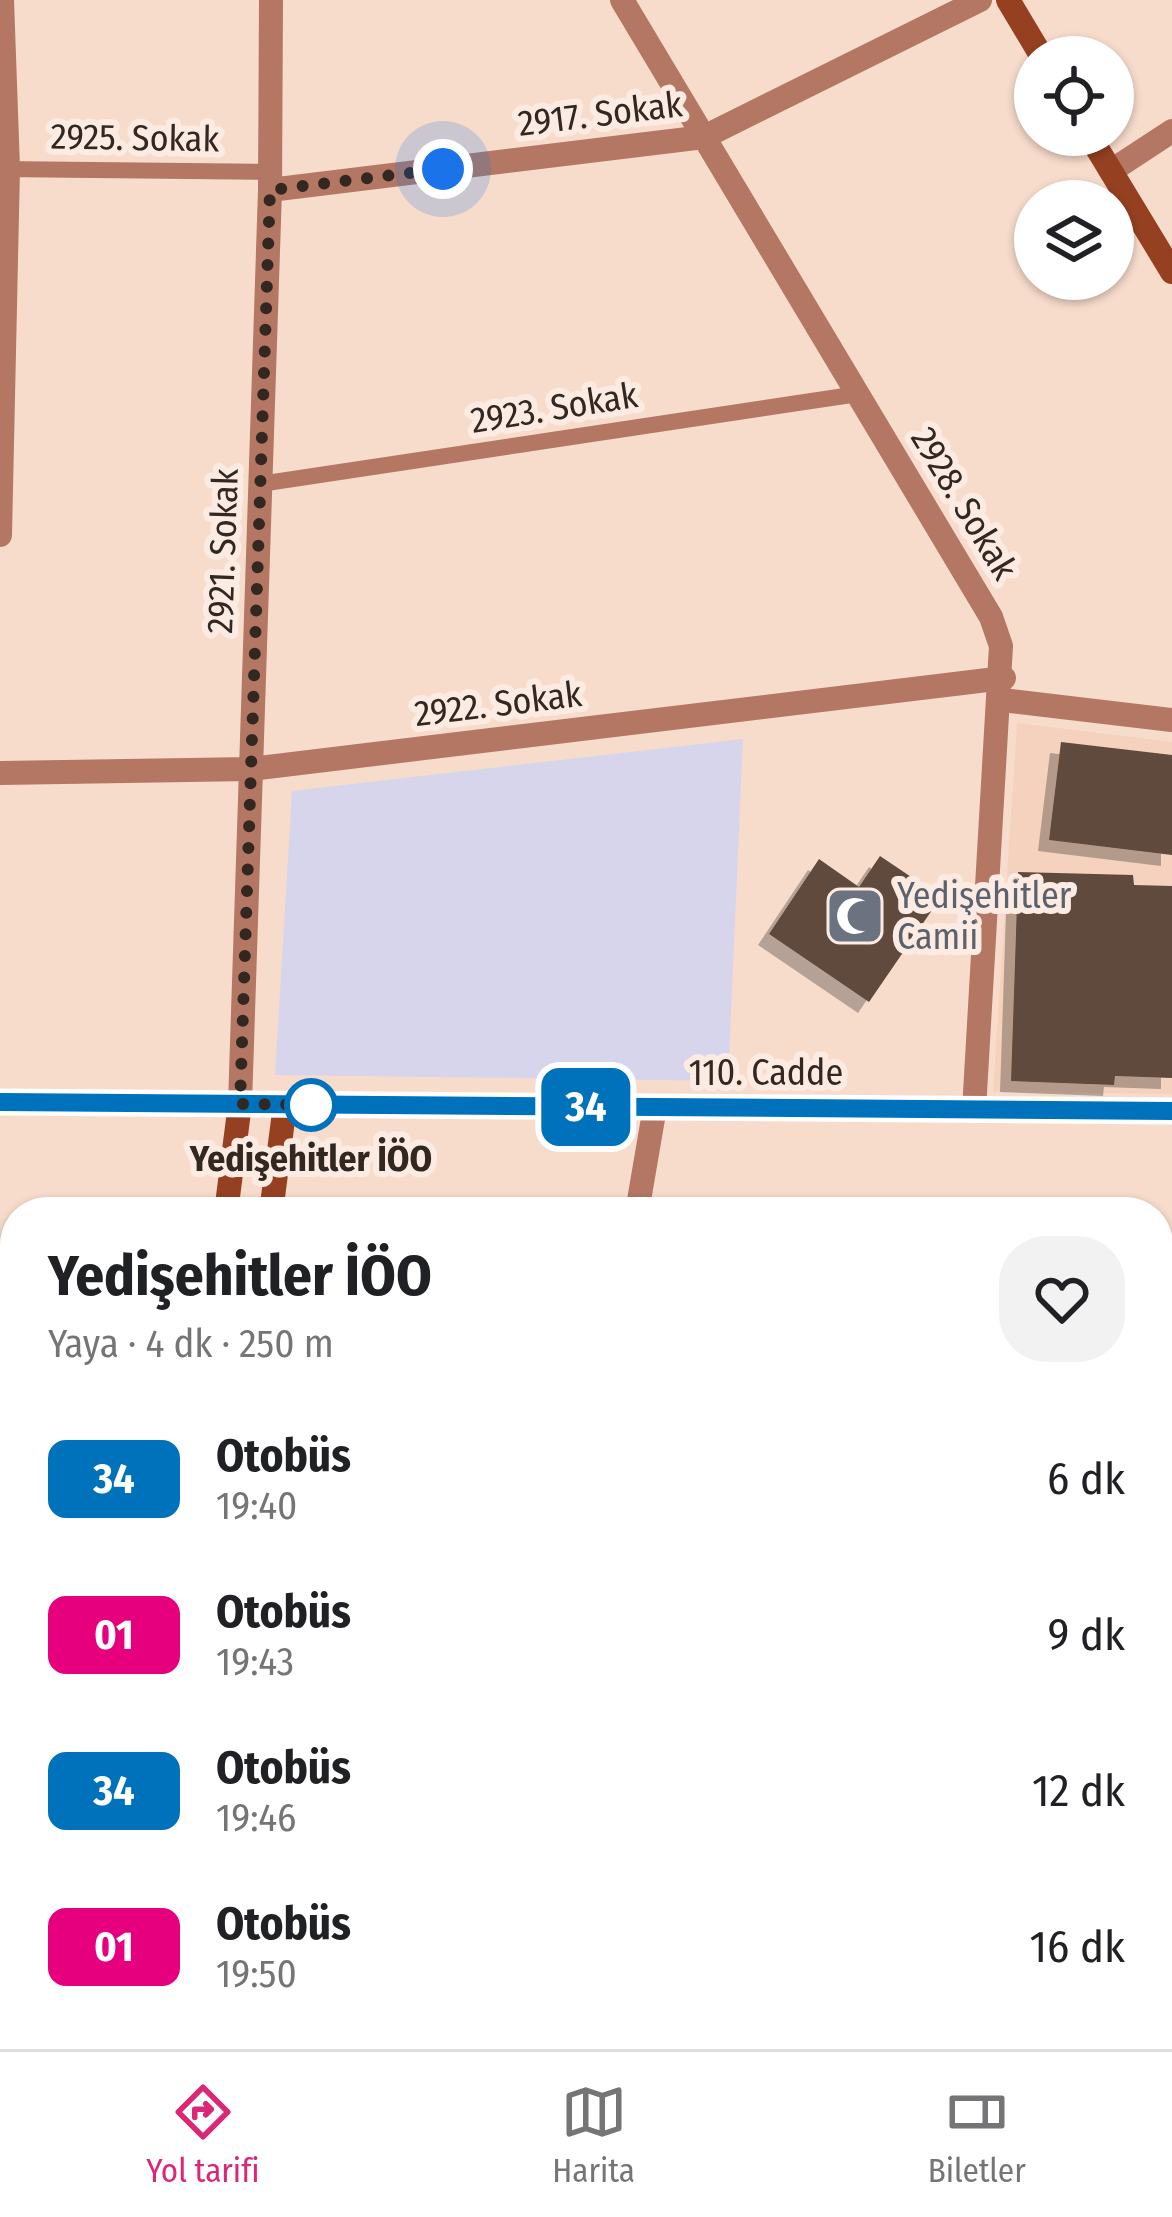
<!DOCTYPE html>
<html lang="tr">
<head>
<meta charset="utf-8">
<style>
  body { margin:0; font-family:"Fira Sans Condensed",sans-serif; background:#f2f2f2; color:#202124; height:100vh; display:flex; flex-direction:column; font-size:45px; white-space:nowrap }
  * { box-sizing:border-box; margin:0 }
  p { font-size:39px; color:#757577 }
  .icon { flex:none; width:66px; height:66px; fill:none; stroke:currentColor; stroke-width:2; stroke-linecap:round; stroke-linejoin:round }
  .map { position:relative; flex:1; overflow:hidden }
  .details { position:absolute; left:0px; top:1197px; width:1173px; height:852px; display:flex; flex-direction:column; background:#fff; border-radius:48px 48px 0 0; box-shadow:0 3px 9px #0004 }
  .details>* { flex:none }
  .badge { padding:0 24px; border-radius:18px; font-size:42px; line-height:78px }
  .fabs { position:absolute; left:1014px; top:36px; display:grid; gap:24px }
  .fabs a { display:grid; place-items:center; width:120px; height:120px; border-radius:50%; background:#fff; box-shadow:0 3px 9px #0004; font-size:60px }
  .you { position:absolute; width:60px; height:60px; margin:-30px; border:9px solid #fff; border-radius:50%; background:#1a73e8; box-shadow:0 0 0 18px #1a73e833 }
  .map>.badge { position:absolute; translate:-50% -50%; box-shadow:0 0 0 6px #fff }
  .round { display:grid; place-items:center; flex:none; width:126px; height:126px; border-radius:48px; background:#f2f2f2 }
  .overview { display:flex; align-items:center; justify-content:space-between; height:204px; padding:0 48px }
  h1 { font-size:57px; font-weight:700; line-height:90px }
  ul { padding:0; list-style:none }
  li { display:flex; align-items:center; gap:36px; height:156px; padding:0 48px }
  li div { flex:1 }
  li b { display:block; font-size:45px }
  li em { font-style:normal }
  li .badge { min-width:132px; font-weight:700; text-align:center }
  .tab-bar { display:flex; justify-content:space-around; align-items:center; height:168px; border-top:3px solid #e0e0e0; background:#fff; font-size:33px; color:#757577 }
  .tab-bar a { display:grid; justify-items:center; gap:6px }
  .tab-bar .current { color:#db2777 }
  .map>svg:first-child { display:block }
  .built { fill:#f4d2bd }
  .education { fill:#d7d5eb }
  .building { fill:#604a3c; filter:url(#shadow) }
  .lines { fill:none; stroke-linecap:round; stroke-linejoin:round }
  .lane { stroke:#b37763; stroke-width:16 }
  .street { stroke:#b37763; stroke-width:24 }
  .secondary { stroke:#954021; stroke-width:24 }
  .line-casing { stroke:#fff; stroke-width:27 }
  .line { stroke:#0072bc; stroke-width:18 }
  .walk { stroke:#322721; stroke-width:12; stroke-dasharray:0 21.6 }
  .stop-dot { fill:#fff; stroke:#0072bc; stroke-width:6 }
  .labels { text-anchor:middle; stroke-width:12; stroke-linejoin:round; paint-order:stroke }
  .street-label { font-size:36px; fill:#322721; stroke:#fcebe2 }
  .worship-label { font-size:36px; fill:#5b616d; stroke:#fcebe2; text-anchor:start }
  .stop-label { font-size:36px; font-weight:bold; fill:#322721; stroke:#fcebe2 }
</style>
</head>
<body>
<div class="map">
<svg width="1172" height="2049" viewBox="0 0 1172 2049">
  <defs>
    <filter id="shadow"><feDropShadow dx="-11" dy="11" stdDeviation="0" flood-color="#0004"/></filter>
  </defs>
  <rect width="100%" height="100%" fill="#f7dccc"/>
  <path class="built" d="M1017,723l155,19v352l-179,-2z"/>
  <path class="education" d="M743,739l-15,342 -453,-6 17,-284z"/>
  <g class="building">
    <path d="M1061,742l111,13v100l-123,-15z"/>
    <path d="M880,856l61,41 -72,105 -100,-68 50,-75 40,28z"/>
    <path d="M1018,872l115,3 1,10 38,1v192l-57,-2 -1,9 -103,-4z"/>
  </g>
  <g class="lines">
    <g class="lane">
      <path d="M1,169l269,3"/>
      <path d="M260,484l598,-90"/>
      <path d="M0,1772l15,3"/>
      <path d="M1158,1785l14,4"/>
      <path d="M0,2041l44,8"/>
    </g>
    <g class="street">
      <path d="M622,0l369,617 10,29 -27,464"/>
      <path d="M1111,171l61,-40"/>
      <path d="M270,190l434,-53 276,-137"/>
      <path d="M0,535l8,-367 -6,-168"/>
      <path d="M1002,700l170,20"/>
      <path d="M0,773l251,-4 753,-91"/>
      <path d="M240,1104l30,-914 1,-190"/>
      <path d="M637,1212l18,-105"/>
      <path d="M1158,1385h14"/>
      <path d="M1158,1688l14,-65"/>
      <path d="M491,2049l3,-15"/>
      <path d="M1080,2049l3,-15"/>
    </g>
    <g class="secondary">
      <path d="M1008,0l34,57"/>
      <path d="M1089,135l83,137"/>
      <path d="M0,1102l1172,9"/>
      <path d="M226,1212l14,-108"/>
      <path d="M271,1212l14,-107"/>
      <path d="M114,2049l2,-15"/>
      <path d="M155,2049l2,-15"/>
    </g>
  </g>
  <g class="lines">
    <defs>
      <path id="line" d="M0,1102l1172,9"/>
    </defs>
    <use href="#line" class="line-casing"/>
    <use href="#line" class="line"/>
    <path class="walk" d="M311,1105h20l-91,-1 30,-914 173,-21"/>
  </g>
  <defs>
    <symbol id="mosque-square" viewBox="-11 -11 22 22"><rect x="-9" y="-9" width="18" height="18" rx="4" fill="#6b7280" stroke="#fcebe2"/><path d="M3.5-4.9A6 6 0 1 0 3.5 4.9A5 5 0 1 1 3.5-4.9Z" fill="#fff"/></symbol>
  </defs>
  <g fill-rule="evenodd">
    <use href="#mosque-square" x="822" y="883" width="66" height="66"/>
  </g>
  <circle class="stop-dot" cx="311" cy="1105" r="24"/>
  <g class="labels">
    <g class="street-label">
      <text transform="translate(600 113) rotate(-7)" y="13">2917. Sokak</text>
      <text transform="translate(135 137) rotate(1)" y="13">2925. Sokak</text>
      <text transform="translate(554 407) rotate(-9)" y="13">2923. Sokak</text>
      <text transform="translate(965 503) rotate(59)" y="13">2928. Sokak</text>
      <text transform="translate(222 551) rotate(-88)" y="13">2921. Sokak</text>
      <text transform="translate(498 703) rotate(-7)" y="13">2922. Sokak</text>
      <text x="766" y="1085">110. Cadde</text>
    </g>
    <g class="worship-label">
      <text x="897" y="908">Yedişehitler<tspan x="897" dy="41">Camii</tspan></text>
    </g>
    <g class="stop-label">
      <text x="311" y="1171">Yedişehitler İÖO</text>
    </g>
  </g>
</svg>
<div class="fabs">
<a><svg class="icon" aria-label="locate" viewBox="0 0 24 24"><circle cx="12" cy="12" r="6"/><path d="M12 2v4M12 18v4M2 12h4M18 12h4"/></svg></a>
<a><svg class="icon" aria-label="layers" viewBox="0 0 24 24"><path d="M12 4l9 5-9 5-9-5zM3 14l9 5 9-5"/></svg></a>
</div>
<div class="you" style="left:443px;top:169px"></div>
<b class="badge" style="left:586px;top:1107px;background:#0072bc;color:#fff">34</b>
<section class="details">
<div class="overview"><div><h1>Yedişehitler İÖO</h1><p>Yaya · 4 dk · 250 m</p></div><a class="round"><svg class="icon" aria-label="heart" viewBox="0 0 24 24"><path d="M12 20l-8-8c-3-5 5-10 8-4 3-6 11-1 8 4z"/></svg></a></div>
<ul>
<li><span class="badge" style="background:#0072bc;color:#fff">34</span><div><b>Otobüs</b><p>19:40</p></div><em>6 dk</em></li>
<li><span class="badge" style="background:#e6007e;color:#fff">01</span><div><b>Otobüs</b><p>19:43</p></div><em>9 dk</em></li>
<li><span class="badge" style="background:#0072bc;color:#fff">34</span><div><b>Otobüs</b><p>19:46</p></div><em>12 dk</em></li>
<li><span class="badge" style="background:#e6007e;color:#fff">01</span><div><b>Otobüs</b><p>19:50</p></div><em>16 dk</em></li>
</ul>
</section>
</div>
<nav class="tab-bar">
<a class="current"><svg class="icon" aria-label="directions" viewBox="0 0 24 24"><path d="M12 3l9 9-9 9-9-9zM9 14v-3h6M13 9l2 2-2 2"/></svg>Yol tarifi</a>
<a><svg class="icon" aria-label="map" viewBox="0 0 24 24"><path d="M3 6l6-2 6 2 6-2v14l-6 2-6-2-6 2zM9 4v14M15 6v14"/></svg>Harita</a>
<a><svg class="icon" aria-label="tickets" viewBox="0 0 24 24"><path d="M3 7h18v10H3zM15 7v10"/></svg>Biletler</a>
</nav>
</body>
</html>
